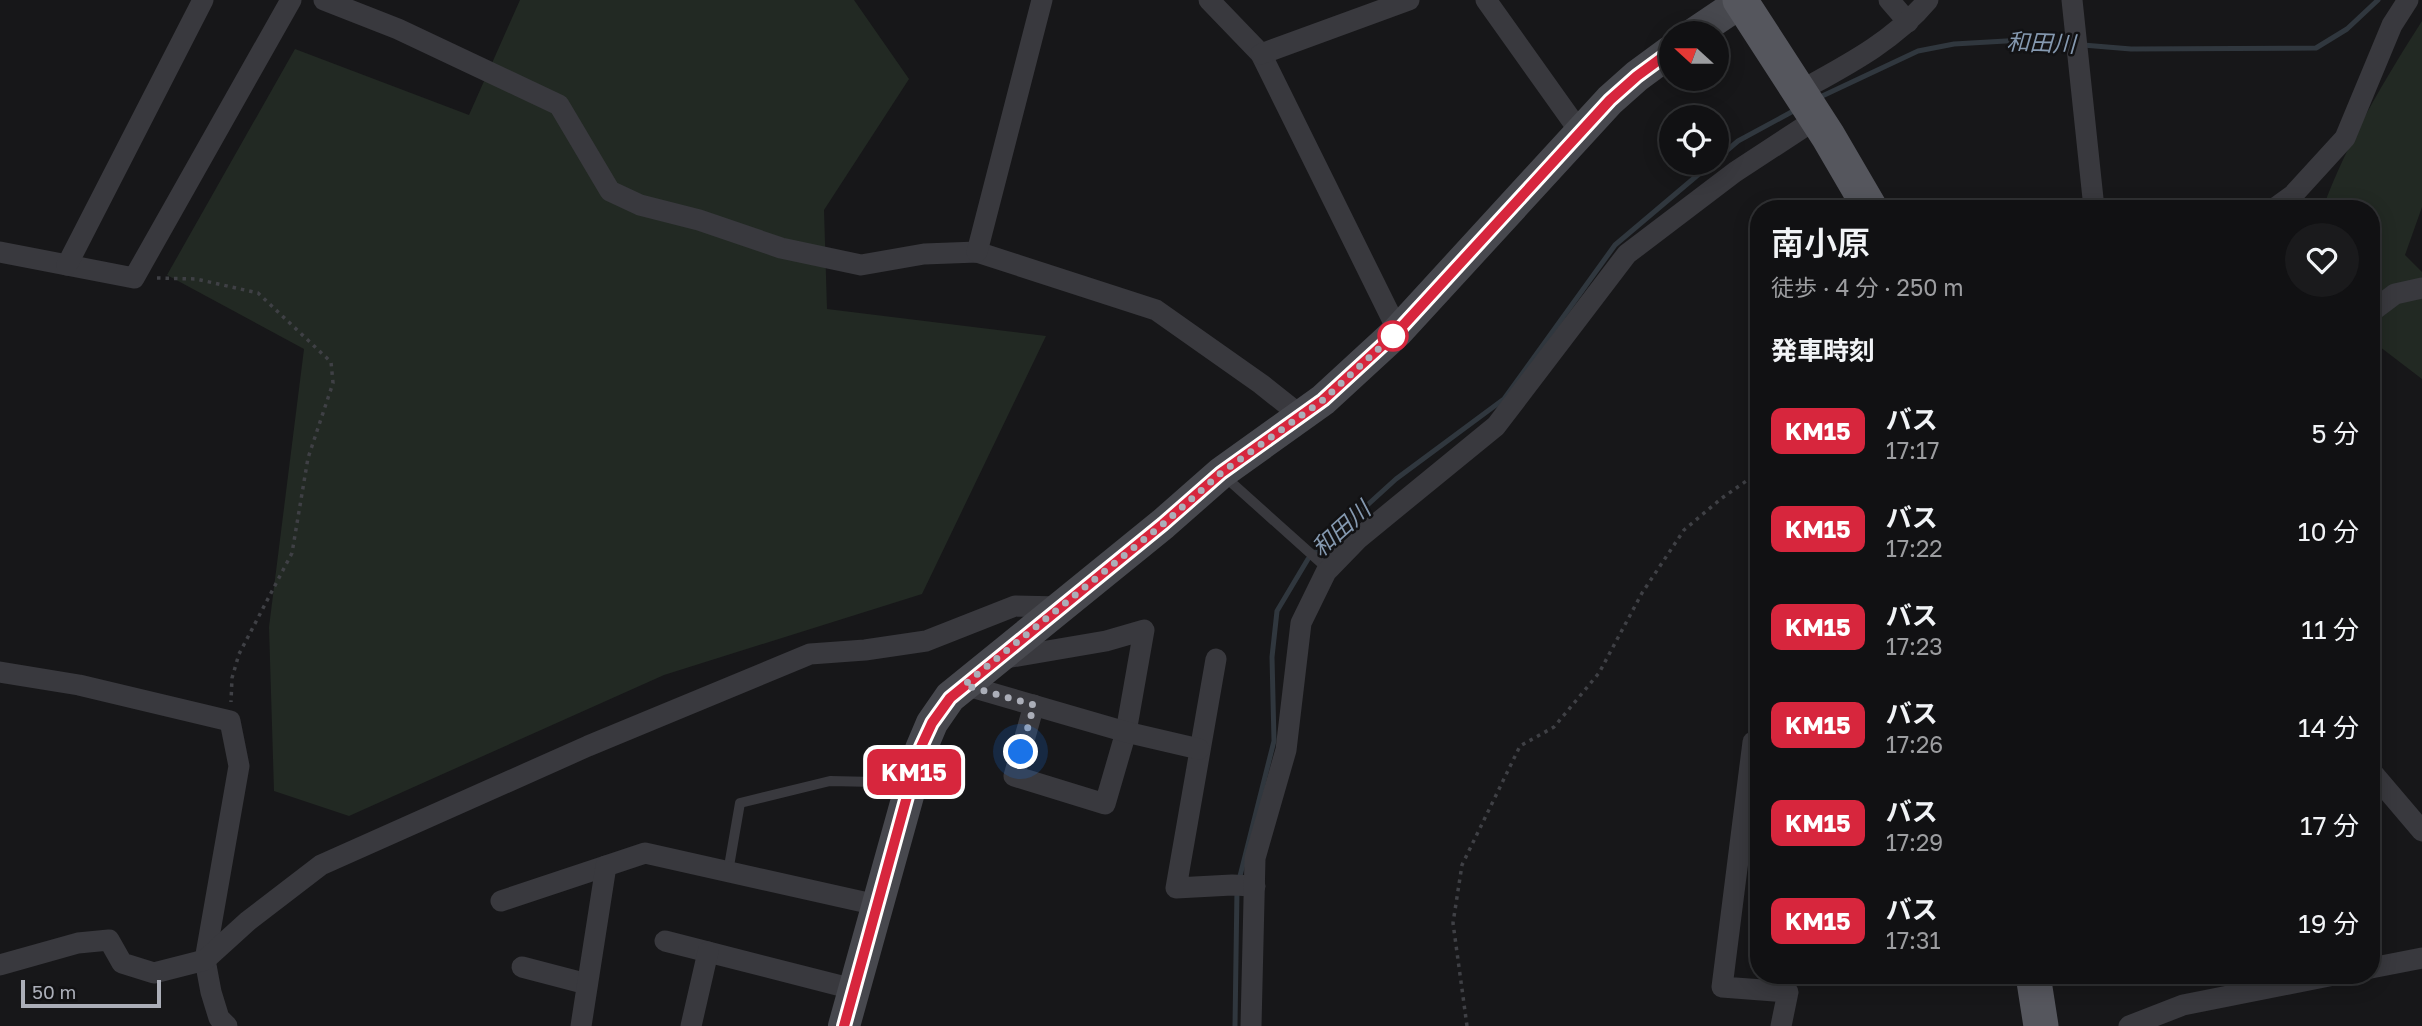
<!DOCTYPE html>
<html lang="ja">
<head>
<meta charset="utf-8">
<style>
  body { margin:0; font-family:"Golos Text","Noto Sans JP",sans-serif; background:#1a1a1c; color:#f1f3f6; height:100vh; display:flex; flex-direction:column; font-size:26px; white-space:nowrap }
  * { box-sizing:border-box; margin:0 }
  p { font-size:23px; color:#9c9da0 }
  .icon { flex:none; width:38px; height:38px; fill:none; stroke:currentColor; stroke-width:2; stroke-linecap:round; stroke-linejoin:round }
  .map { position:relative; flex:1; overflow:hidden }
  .side { position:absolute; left:1750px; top:200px; width:630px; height:784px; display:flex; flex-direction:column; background:#111113; border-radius:28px; box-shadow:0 4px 18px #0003,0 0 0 2px #303133 }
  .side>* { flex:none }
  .badge { padding:0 14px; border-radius:10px; font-size:24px; line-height:46px }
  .needle { width:46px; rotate:291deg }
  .controls { position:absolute; left:1659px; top:21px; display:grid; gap:14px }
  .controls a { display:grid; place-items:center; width:70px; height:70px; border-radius:50%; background:#111113; box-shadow:0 4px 18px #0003,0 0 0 2px #303133; font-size:35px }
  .scale { position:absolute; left:21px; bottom:18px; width:140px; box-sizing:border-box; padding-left:7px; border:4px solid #abaeb8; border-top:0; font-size:19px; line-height:24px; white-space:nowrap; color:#abaeb8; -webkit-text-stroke:5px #121214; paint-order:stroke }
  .you { position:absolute; width:35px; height:35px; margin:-18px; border:5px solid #fff; border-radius:50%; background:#1a73e8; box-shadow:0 0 0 10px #1a73e833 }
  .map>.badge { position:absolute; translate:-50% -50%; box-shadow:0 0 0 4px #fff }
  h2 { padding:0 21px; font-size:26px; line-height:63px }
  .round { display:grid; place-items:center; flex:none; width:74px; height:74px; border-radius:37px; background:#1a1a1c }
  .summary { display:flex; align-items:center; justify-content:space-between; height:119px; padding:0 21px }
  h1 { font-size:33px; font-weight:600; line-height:52px }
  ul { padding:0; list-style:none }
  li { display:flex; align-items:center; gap:21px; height:98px; padding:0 21px }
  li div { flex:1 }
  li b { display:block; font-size:26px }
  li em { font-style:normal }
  li .badge { min-width:77px; font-weight:700; text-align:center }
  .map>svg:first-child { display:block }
  .green { fill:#222923 }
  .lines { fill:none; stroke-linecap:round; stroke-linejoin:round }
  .stream { stroke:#30373e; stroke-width:5 }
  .path { stroke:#3f4045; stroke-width:3.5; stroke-dasharray:3.5 5; stroke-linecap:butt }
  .lane { stroke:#39393e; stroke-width:10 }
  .street { stroke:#39393e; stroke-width:21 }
  .secondary { stroke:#47484e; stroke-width:32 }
  .primary { stroke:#55565d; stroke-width:35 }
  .line-casing { stroke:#fff; stroke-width:16 }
  .line { stroke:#d7263d; stroke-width:10 }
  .walk { stroke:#abaeb8; stroke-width:7; stroke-dasharray:0 12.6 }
  .stop-dot { fill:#fff; stroke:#d7263d; stroke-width:3.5 }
  .labels { text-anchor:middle; stroke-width:5; stroke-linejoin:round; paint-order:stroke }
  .water-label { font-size:23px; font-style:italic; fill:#8599b0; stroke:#121214 }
</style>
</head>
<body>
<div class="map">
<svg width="2422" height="1026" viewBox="0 0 2422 1026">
  <rect width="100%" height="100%" fill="#171719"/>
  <g class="green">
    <path d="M520,0h334l55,79 -85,131 3,99 219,27 -124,258 -258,81 -315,141 -75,-25 -5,-164 35,-278 -137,-74 128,-226 174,66z"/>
    <path d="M2422,21v186l-17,48 17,17v107l-51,-39v-132h-48c23,-64 62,-129 99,-187z"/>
  </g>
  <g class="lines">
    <g class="stream">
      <path d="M2083,45l48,4 185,-1 31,-19 31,-29"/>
      <path d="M1818,98l100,-47 36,-7 69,-4 50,4"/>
      <path d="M1717,159l21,-18 59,-32"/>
      <path d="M1239,880l35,-139 -2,-84 5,-46 31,-52 88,-80 108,-80 111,-154 97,-82"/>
      <path d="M1235,1026l2,-137"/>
    </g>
    <g class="path">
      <path d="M157,278l39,1 62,14 73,69 2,21 -25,75 -16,95 -53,101 -7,24 -1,24"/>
      <path d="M1467,1026l-14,-103 9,-58 58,-119 34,-19 45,-54 43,-80 42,-63 38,-32 37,-26"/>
    </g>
    <g class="lane">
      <path d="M1223,475l106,95"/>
      <path d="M728,872l12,-69 90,-22 45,1 33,8"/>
    </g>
    <g class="street">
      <path d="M324,0l74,29 161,76 51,86 30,14 59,15 82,28 80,17 63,-11 53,-2 179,58 105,74 39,31"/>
      <path d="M1209,0l52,54 137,277"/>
      <path d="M1486,0l94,132"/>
      <path d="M1889,0l19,22"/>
      <path d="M2072,0l22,208"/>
      <path d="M1261,54l148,-54"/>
      <path d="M1798,92c47,-26 95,-50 130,-92"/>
      <path d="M2275,208l18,-13 52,-57 47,-113 16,-25"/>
      <path d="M0,252l134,26 157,-278"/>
      <path d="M977,252l65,-252"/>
      <path d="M67,265l136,-265"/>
      <path d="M2371,312l24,-18 27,-6"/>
      <path d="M1000,659l106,-18 38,-11 -18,102 -21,72 -91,-28 20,-71"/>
      <path d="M1216,659l-40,229 56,-3 23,1"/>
      <path d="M0,672l79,13 151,36 9,45 -34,194 6,32 8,26 8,8"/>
      <path d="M964,685l162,47 73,17"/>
      <path d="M1759,742h-6l-31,245 66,5 -7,34"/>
      <path d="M2371,771l51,60"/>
      <path d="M501,901l105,-35"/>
      <path d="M665,941l188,48"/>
      <path d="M0,965l78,-22 31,-3 13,23 32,10 51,-13 43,-39 73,-56 267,-119 222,-92 55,-4 61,-9 89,-35 45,1"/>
      <path d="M522,967l65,17"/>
      <path d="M2371,968l51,-10"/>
      <path d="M581,1026l25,-160 39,-13 232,52"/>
      <path d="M691,1026l17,-74"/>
      <path d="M1251,1026l4,-168 31,-108 15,-127 25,-51 33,-34 137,-112 131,-172 108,-82 81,-53"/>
      <path d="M2129,1026l54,-21 151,-30"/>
    </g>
    <g class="secondary">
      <path d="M1695,33l49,-33"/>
      <path d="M844,1026l77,-277 11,-26 18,-26 213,-173 58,-51 102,-73 75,-69 212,-231 27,-24 34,-25"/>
    </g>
    <g class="primary">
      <path d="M1740,0l88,136 42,72"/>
      <path d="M2033,975l8,51"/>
    </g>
  </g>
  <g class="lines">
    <defs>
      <path id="line" d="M844,1026l76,-277 12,-26 18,-25 213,-174 58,-51 102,-73 75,-69 212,-231 27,-24 34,-25"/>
    </defs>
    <use href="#line" class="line-casing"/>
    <use href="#line" class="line"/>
    <path class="walk" d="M1021,752l13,-47 -70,-20 199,-161 58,-51 102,-73 75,-69 -5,5"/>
  </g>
  <circle class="stop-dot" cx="1393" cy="336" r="14"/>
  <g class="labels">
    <g class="water-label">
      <text transform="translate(2041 43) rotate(2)" y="8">和田川</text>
      <text transform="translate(1341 529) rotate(-42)" y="8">和田川</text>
    </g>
  </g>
</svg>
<div class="controls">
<a><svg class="needle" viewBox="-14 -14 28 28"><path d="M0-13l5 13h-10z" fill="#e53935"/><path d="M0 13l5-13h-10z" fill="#9c9da0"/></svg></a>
<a><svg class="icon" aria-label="locate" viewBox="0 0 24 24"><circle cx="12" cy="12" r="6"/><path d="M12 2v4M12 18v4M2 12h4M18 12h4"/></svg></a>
</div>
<div class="scale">50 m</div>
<div class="you" style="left:1021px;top:752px"></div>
<b class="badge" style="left:914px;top:772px;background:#d7263d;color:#fff">KM15</b>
<section class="side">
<div class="summary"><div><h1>南小原</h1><p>徒歩 · 4 分 · 250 m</p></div><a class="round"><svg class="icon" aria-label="heart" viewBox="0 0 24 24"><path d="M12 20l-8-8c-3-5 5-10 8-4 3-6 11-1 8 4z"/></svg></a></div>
<h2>発車時刻</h2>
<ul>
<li><span class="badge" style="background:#d7263d;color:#fff">KM15</span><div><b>バス</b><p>17:17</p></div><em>5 分</em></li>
<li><span class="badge" style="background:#d7263d;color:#fff">KM15</span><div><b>バス</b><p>17:22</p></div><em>10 分</em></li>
<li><span class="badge" style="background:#d7263d;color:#fff">KM15</span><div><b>バス</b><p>17:23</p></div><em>11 分</em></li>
<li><span class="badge" style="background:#d7263d;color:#fff">KM15</span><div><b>バス</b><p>17:26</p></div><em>14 分</em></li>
<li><span class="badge" style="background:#d7263d;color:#fff">KM15</span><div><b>バス</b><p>17:29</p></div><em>17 分</em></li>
<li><span class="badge" style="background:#d7263d;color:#fff">KM15</span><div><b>バス</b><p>17:31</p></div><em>19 分</em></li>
</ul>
</section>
</div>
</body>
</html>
